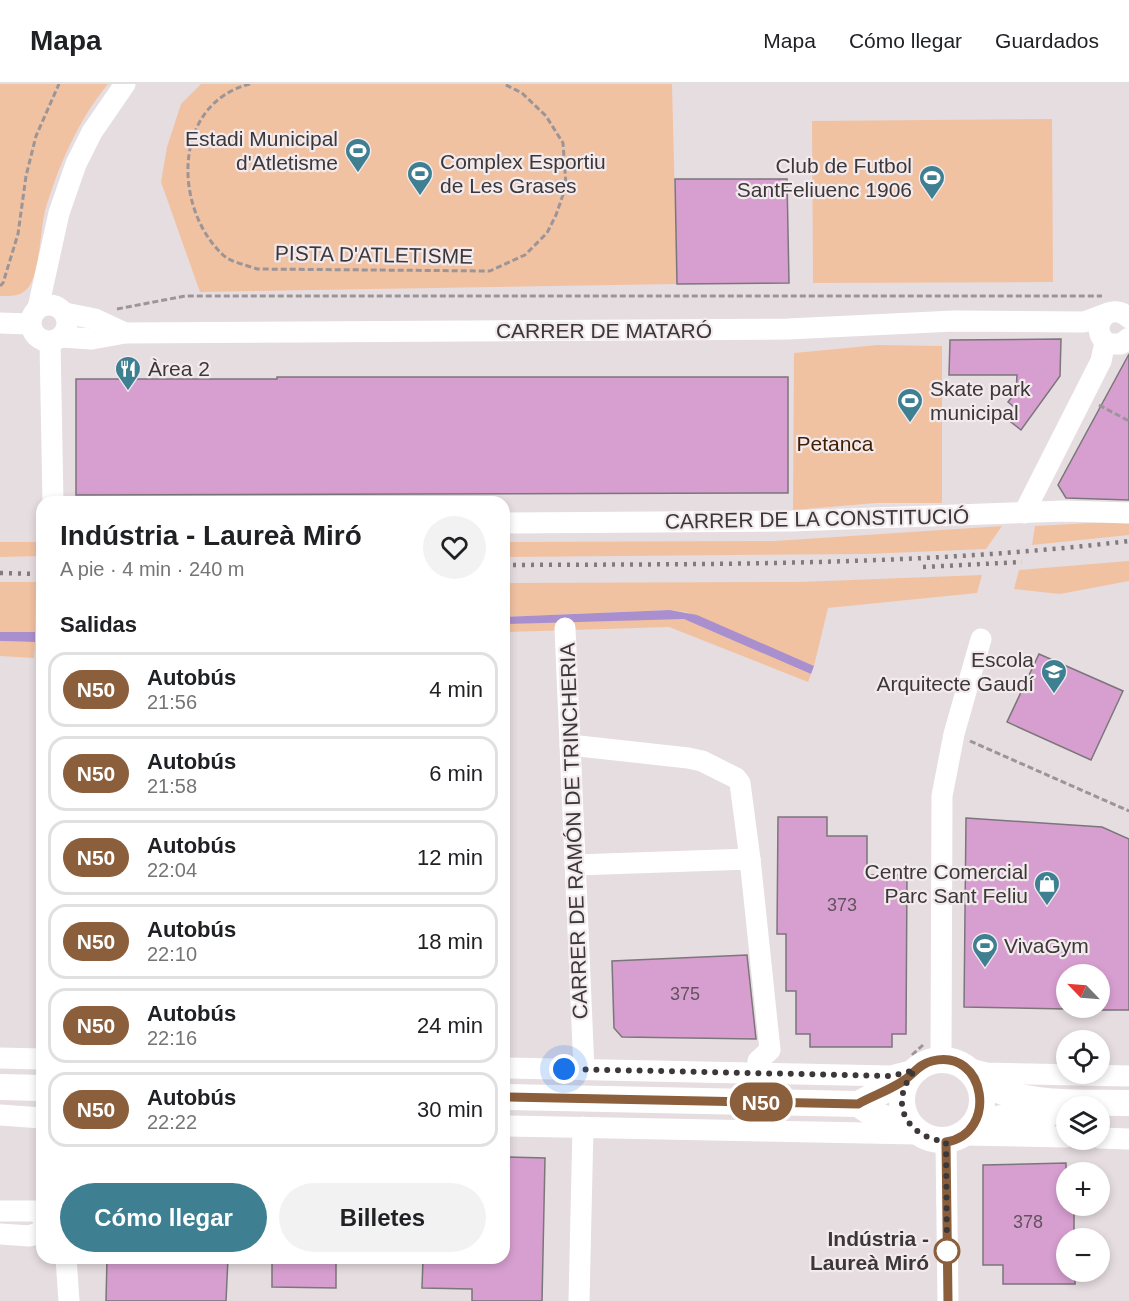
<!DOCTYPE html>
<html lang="es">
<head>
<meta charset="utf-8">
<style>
  body { margin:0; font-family:Helvetica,sans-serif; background:#f2f2f2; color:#202124; height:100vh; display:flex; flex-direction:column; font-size:22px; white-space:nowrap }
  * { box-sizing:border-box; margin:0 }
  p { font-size:20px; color:#757577 }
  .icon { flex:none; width:33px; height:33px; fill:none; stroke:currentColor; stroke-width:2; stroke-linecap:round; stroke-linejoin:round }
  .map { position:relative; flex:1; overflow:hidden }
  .sheet { position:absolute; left:36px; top:412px; width:474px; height:768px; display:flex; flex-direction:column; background:#fff; border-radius:18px; box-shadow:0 3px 9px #0003 }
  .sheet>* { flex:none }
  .badge { padding:0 12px; border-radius:20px; font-size:21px; line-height:39px }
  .needle { width:39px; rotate:295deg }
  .buttons { position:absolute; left:1056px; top:880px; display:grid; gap:12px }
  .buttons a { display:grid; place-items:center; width:54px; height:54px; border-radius:50%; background:#fff; box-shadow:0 3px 9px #0003; font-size:30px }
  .you { position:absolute; width:30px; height:30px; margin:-15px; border:4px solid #fff; border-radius:50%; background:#1a73e8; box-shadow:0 0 0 9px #1a73e833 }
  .map>.badge { position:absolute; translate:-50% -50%; box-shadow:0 0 0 3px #fff }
  h2 { padding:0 24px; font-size:22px; line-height:54px }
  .round { display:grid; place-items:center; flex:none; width:63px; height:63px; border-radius:32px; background:#f2f2f2 }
  .summary { display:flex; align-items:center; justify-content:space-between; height:102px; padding:0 24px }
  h1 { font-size:28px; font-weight:700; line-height:45px }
  .primary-button { display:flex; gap:12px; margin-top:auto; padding:12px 24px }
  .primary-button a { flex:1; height:69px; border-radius:36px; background:#3e7f92; color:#fff; font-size:24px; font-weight:700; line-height:69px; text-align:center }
  .primary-button a+a { background:#f2f2f2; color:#202124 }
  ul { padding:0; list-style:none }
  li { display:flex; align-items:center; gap:18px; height:75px; margin:0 12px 9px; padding:0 12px; border:3px solid #e0e0e0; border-radius:18px }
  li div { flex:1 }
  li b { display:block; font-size:22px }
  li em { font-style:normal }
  li .badge { min-width:66px; font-weight:700; text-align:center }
  header { display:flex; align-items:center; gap:36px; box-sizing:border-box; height:84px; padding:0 30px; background:#fff; border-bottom:2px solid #e0e0e0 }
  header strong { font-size:28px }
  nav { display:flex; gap:33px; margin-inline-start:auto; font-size:21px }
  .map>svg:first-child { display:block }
  .green { fill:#f1c2a2 }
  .water { fill:#a98fcd }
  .building { fill:#d79fd0; stroke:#7b767a; stroke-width:1.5 }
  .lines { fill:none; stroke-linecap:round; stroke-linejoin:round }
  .path { stroke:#9c9597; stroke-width:3; stroke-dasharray:6 3; stroke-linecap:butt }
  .minor { stroke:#fff; stroke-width:21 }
  .major { stroke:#fff; stroke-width:26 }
  .rail { stroke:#827b7d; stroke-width:4.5; stroke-dasharray:3 6; stroke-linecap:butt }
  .line-casing { stroke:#fff; stroke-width:14 }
  .line { stroke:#8b5e3c; stroke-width:9 }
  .walk { stroke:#3c3839; stroke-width:6; stroke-dasharray:0 10.8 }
  .stop-dot { fill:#fff; stroke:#8b5e3c; stroke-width:3 }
  .labels { text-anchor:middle; stroke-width:4.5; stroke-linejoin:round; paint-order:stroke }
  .number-label { font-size:18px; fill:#63525f }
  .poi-label { font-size:21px; fill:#3c3839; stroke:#f3eaed; text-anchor:end }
  .street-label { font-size:21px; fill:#3c3839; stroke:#f3eaed }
  .park-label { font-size:21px; fill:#431d00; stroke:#f3eaed }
  .stop-label { font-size:21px; font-weight:bold; fill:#3c3839; stroke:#f3eaed; text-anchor:end }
</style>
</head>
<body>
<header>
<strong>Mapa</strong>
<nav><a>Mapa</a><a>Cómo llegar</a><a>Guardados</a></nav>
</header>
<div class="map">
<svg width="1129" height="1217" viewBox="0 0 1129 1217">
  <rect width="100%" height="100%" fill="#e6dde0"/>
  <g class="green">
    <path d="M0,0h108c-30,36 -50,83 -63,127 -5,19 -5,67 -19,79 -7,7 -17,6 -26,6z"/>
    <path d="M201,0h471l5,200 -477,8 -39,-110 6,-35 14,-43z"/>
    <path d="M1052,35l1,163 -240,1 -1,-162z"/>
    <path d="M878,261l64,1v157h-65l-84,7 1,-157z"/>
    <path d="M1129,437v14l-97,10 3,-19z"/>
    <path d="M1002,442l-16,23 -120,5 -362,3v-15l271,-1z"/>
    <path d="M0,458h42v14l-42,1z"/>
    <path d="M1129,477v20l-69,13 -46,-5 5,-19z"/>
    <path d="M982,491l-5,18 -149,15 -14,58 -128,-54 -16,-2 -166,7v-34l294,-1z"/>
    <path d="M0,498h36l-1,50h-35z"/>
    <path d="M661,534l23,1 11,4 116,51 -3,8 -139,-55 -165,5v-8z"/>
    <path d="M0,557l35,1 -1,16 -34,-2z"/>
  </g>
  <g class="water">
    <path d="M670,526l27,5 117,51 -3,8 -127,-55 -180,5v-7z"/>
    <path d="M0,548h35v10l-35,-1z"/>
  </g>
  <g class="building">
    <path d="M675,95h112l2,104 -112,1z"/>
    <path d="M1061,255l-1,37 -39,54 -10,-8 8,-11 -11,-9 8,-10 1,-17h-68l1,-35z"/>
    <path d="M1129,270v146l-63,-2 -8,-13z"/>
    <path d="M277,293h511v116l-712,2v-116h201z"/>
    <path d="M1039,570l84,37 -32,69 -84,-38z"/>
    <path d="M778,733h49v19h40v39h40l-1,159h-14v13h-82v-13h-14v-43h-10v-57h-9z"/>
    <path d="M966,734l136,9 27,12v171h-29v-35h-34v34l-102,-2z"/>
    <path d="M747,871l9,84 -134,-2 -8,-9 -2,-67z"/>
    <path d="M504,1073l41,1 -3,143h-70v-12l-50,-1 1,-30h81z"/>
    <path d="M1066,1079v43h8v33h-8v33h9v12h-72v-19h-20v-100z"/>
    <path d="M107,1174h121l-2,43h-120z"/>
    <path d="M272,1174h64v30l-64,-1z"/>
  </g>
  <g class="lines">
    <g class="path">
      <path d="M250,0c-77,19 -78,123 -27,171 7,7 24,10 34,14l233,2 35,-16 22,-22 9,-18 10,-29 -3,-43 -17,-27 -24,-23 -18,-9"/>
      <path d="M0,202l3,-3 15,-49 8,-58 10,-40 23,-52"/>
      <path d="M117,225l68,-13h917"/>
      <path d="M1099,321l30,16"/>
      <path d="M970,657l159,70"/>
      <path d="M912,971l11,-10"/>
    </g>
    <g class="minor">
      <circle cx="49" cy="239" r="18"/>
      <path d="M38,224l21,-95 17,-49 16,-32 33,-48"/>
      <path d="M65,229l30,6 30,14"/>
      <path d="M1129,234c-20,-19 -43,10 -21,26h13l8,-6"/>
      <path d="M0,239l30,1"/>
      <path d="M61,253l31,2 33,-6 663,-4 166,-8 130,1 24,-9"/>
      <path d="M50,258l3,160"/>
      <path d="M1024,429l77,-152 4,-19"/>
      <path d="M504,439l288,-2 271,-10 66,2"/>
      <path d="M565,544l19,442"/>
      <path d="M570,661l118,13 14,3 34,17 4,5 10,76"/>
      <path d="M575,781l175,-6 20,191 -12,11v12"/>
      <path d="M0,974l42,1"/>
      <path d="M941,975l1,-263 12,-62 27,-95"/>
      <path d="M504,984l387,8 20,-5"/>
      <path d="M966,984l20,5 143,3"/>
      <path d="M0,1031l42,3"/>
      <path d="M504,1042l413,8"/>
      <path d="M964,1051l102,2"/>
      <path d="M1100,1054l29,1"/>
      <path d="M946,1057l2,160"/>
      <path d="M0,1127h34l8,4"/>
      <path d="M0,1150l30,2 12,-5"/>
      <path d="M66,1174l3,43"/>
      <path d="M579,1217l4,-174"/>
    </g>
    <g class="major">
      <circle cx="942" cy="1016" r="40"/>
      <path d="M978,997c46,26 99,21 151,22"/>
      <path d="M0,1003l42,1"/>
      <path d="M504,1013l354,7 15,10 40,14"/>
      <path d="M858,1020l50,-26"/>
      <path d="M973,1041l44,-11 30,1"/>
    </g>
    <g class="rail">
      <path d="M504,481c209,-1 418,1 625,-24"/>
      <path d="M923,483l99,-5"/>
      <path d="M0,489l42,1"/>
    </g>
  </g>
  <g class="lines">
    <defs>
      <path id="line" d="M504,1013l354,7c16,-9 33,-14 48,-25 9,-7 14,-15 26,-18 54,-14 67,73 14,81l2,159"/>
    </defs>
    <use href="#line" class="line-casing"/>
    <use href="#line" class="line"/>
    <path class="walk" d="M564,985l327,7 24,-6c-27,33 -10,66 31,72l1,109"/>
  </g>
  <defs>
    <symbol id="stadium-pin" viewBox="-11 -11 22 30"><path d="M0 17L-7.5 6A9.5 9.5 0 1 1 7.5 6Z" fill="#3e7f92" stroke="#f3eaed"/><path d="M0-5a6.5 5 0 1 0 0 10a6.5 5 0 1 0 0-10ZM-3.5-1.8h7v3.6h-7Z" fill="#fff"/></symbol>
    <symbol id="restaurant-pin" viewBox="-11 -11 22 30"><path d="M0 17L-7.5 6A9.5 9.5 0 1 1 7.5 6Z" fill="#3e7f92" stroke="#f3eaed"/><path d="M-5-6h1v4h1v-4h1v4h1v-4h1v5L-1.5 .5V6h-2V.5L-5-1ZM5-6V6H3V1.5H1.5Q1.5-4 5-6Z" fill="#fff"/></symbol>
    <symbol id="school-pin" viewBox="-11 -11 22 30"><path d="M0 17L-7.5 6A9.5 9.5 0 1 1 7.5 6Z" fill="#3e7f92" stroke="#f3eaed"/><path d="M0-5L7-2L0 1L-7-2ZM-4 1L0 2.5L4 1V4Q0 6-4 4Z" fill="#fff"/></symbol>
    <symbol id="shop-pin" viewBox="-11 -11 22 30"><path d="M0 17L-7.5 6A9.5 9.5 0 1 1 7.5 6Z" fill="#3e7f92" stroke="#f3eaed"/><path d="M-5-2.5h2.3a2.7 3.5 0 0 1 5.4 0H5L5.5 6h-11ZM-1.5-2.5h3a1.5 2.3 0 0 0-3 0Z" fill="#fff"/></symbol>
  </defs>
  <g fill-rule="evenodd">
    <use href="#stadium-pin" x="343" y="52" width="30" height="40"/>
    <use href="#stadium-pin" x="405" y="75" width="30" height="40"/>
    <use href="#stadium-pin" x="917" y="79" width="30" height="40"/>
    <use href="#restaurant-pin" x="113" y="270" width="30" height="40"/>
    <use href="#stadium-pin" x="895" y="302" width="30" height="40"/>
    <use href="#school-pin" x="1039" y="573" width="30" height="40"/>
    <use href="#shop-pin" x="1032" y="785" width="30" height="40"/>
    <use href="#stadium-pin" x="970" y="847" width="30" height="40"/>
  </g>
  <circle class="stop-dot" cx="947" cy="1167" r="12"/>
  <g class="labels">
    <g class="number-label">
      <text x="842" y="827">373</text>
      <text x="685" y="916">375</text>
      <text x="1028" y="1144">378</text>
    </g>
    <g class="poi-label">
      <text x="338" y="62">Estadi Municipal<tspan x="338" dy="24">d'Atletisme</tspan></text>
      <text x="440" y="85" text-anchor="start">Complex Esportiu<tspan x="440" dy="24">de Les Grases</tspan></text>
      <text x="912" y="89">Club de Futbol<tspan x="912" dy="24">SantFeliuenc 1906</tspan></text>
      <text x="148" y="292" text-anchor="start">Àrea 2</text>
      <text x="930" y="312" text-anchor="start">Skate park<tspan x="930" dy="24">municipal</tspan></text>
      <text x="1034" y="583">Escola<tspan x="1034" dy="24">Arquitecte Gaudí</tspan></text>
      <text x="1028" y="795">Centre Comercial<tspan x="1028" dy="24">Parc Sant Feliu</tspan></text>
      <text x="1004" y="869" text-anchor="start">VivaGym</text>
    </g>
    <g class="street-label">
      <text transform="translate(374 171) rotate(1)" y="7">PISTA D'ATLETISME</text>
      <text x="604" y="254">CARRER DE MATARÓ</text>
      <text transform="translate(817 435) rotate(-1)" y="7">CARRER DE LA CONSTITUCIÓ</text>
      <text transform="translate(574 747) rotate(-92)" y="7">CARRER DE RAMÓN DE TRINCHERIA</text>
    </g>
    <g class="park-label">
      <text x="835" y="367">Petanca</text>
    </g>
    <g class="stop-label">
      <text x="929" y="1162">Indústria -<tspan x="929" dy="24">Laureà Miró</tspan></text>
    </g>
  </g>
</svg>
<div class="buttons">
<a><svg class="needle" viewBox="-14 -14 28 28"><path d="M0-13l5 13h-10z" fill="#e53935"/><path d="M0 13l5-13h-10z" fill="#757577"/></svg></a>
<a><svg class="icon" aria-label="locate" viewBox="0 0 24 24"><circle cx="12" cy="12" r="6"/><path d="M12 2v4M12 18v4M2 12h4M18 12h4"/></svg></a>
<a><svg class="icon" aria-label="layers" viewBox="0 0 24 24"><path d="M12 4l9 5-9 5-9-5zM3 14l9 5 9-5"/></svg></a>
<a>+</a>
<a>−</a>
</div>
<div class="you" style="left:564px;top:985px"></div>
<b class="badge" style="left:761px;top:1018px;background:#8b5e3c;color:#fff">N50</b>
<section class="sheet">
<div class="summary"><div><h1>Indústria - Laureà Miró</h1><p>A pie · 4 min · 240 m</p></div><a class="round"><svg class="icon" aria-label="heart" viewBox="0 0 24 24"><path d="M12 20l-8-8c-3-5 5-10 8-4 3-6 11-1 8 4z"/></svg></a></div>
<h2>Salidas</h2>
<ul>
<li><span class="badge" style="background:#8b5e3c;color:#fff">N50</span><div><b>Autobús</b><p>21:56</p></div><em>4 min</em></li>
<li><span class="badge" style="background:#8b5e3c;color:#fff">N50</span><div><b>Autobús</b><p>21:58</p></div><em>6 min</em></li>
<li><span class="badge" style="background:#8b5e3c;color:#fff">N50</span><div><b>Autobús</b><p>22:04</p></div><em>12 min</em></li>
<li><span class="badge" style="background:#8b5e3c;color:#fff">N50</span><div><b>Autobús</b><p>22:10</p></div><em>18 min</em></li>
<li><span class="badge" style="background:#8b5e3c;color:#fff">N50</span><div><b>Autobús</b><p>22:16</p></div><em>24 min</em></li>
<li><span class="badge" style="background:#8b5e3c;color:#fff">N50</span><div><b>Autobús</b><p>22:22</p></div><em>30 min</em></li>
</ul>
<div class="primary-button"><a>Cómo llegar</a><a>Billetes</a></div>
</section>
</div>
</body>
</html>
